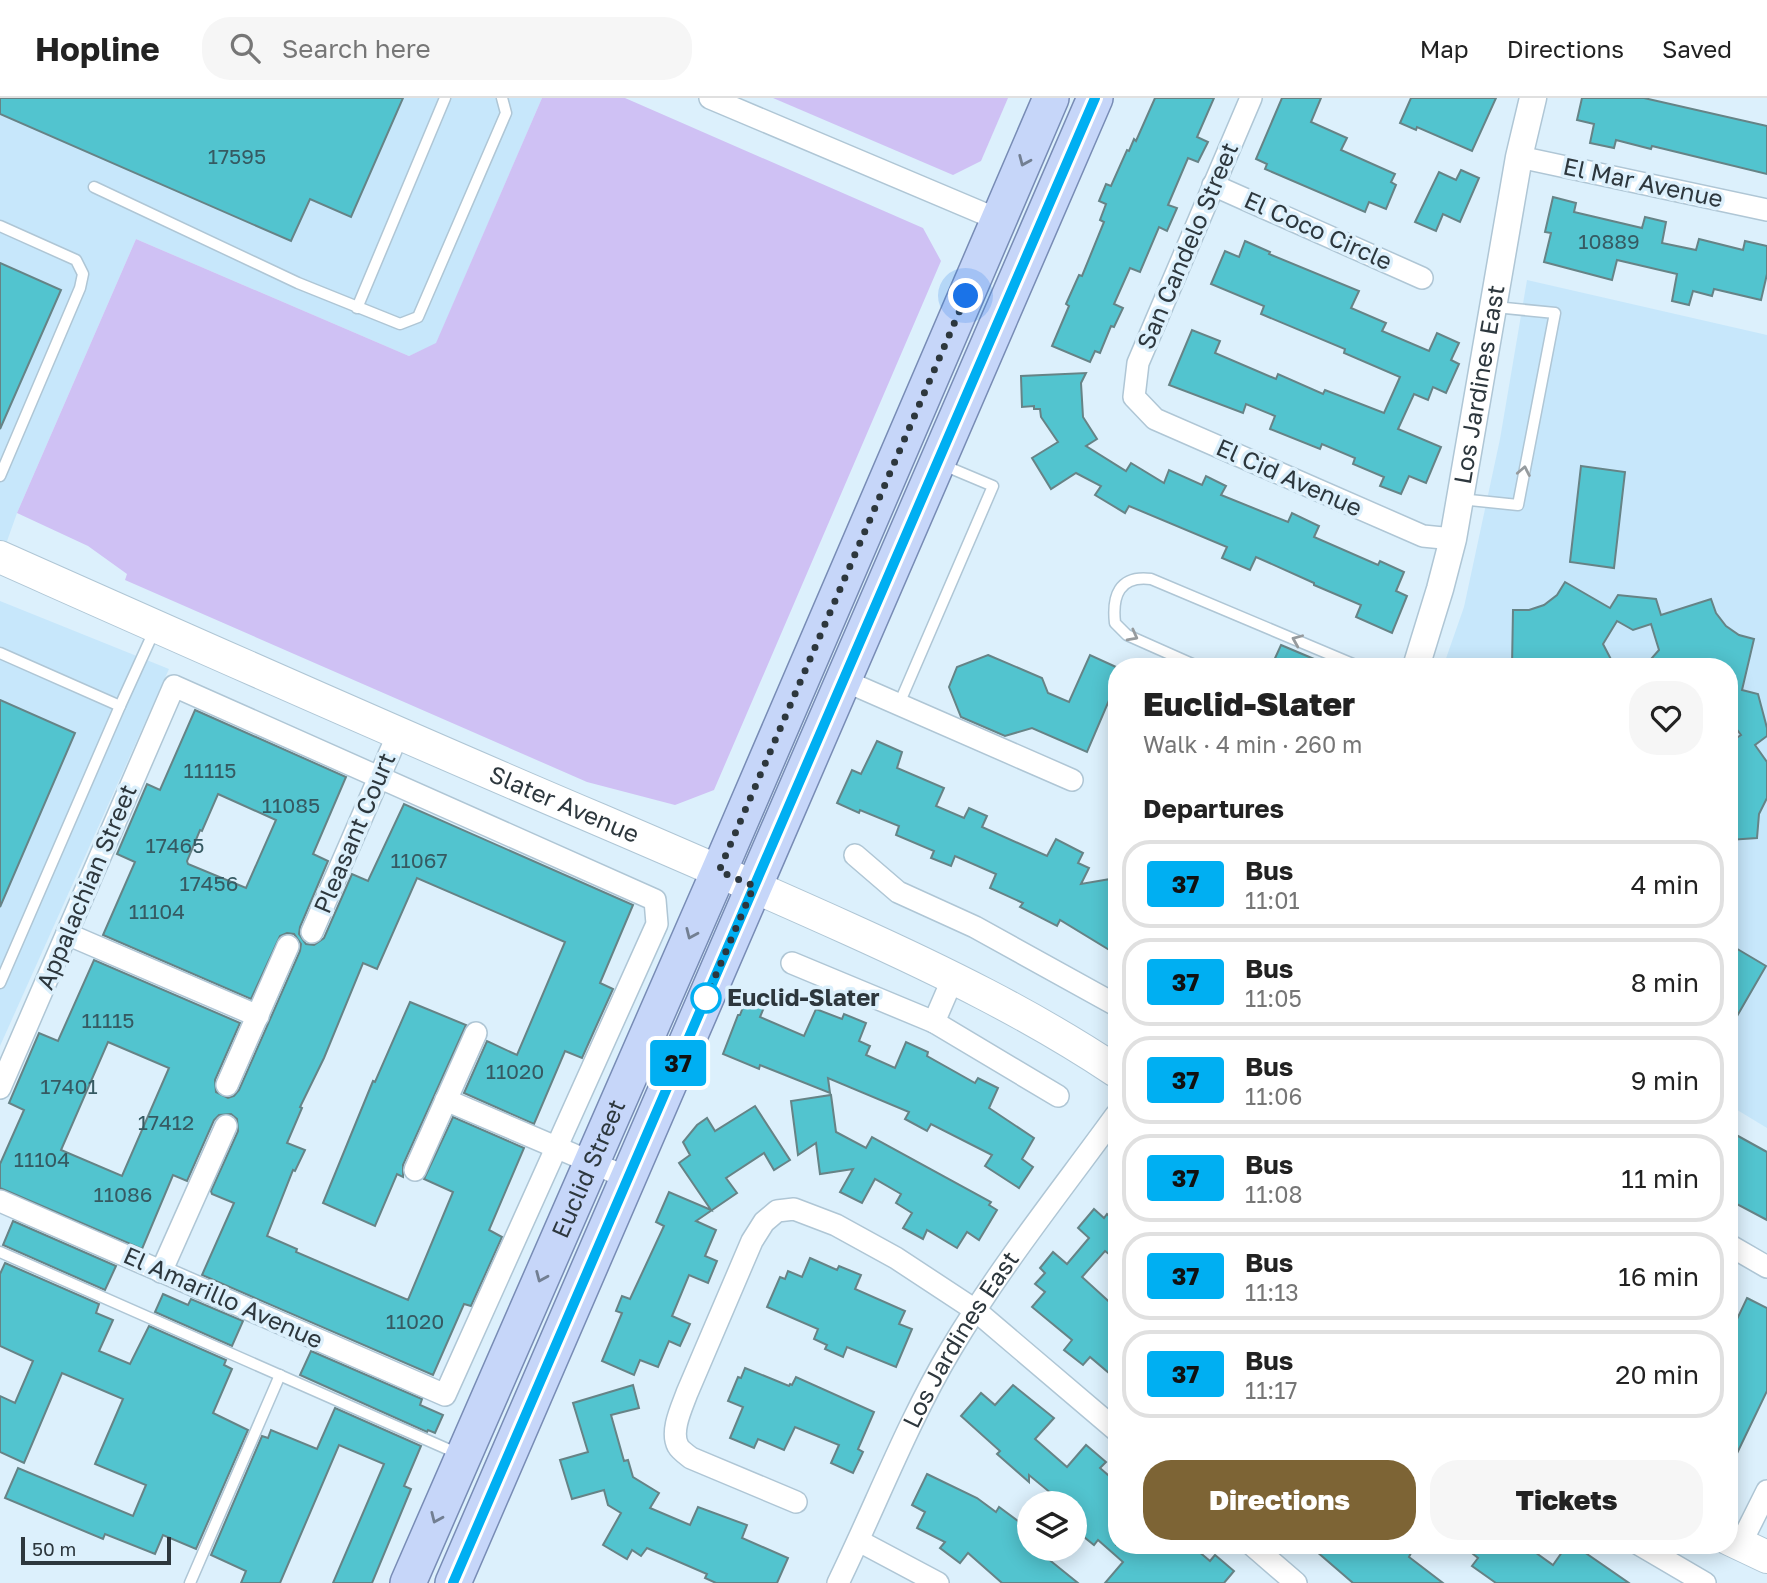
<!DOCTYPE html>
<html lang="en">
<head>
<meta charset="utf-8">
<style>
  body { margin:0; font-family:"Golos Text",sans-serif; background:#f6f6f6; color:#222; height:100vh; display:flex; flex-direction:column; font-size:26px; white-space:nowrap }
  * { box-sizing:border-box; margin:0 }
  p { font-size:23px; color:#767676 }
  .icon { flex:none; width:38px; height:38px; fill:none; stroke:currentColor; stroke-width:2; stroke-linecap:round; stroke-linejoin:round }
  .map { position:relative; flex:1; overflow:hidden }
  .panel { position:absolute; left:1108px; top:560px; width:630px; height:896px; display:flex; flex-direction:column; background:#fff; border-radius:28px; box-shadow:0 4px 18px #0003 }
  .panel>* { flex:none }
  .badge { padding:0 14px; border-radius:5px; font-size:24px; line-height:46px }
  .controls { position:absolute; left:1017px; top:1393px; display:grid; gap:14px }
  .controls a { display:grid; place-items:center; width:70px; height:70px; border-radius:50%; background:#fff; box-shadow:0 4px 18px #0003; font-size:35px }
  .scale { position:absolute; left:21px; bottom:18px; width:150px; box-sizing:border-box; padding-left:7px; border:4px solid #2d373d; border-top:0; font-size:19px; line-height:24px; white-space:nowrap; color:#2d373d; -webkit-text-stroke:5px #dcf0fc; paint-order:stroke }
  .you { position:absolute; width:35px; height:35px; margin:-18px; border:5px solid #fff; border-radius:50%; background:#1a73e8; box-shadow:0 0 0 10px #1a73e833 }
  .map>.badge { position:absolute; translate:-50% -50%; box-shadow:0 0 0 4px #fff }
  h2 { padding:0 35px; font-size:26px; line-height:63px }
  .round { display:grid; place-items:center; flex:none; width:74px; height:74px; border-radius:28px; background:#f6f6f6 }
  .overview { display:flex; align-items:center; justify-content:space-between; height:119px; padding:0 35px }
  h1 { font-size:33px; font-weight:800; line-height:52px }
  .action { display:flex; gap:14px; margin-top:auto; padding:14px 35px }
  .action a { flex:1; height:80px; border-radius:28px; background:#7d6435; color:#fff; font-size:28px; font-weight:800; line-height:80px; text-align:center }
  .action a+a { background:#f6f6f6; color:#222 }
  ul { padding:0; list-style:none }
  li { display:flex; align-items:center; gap:21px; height:88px; margin:0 14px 10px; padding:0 21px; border:4px solid #e0e0e0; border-radius:28px }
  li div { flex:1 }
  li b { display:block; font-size:26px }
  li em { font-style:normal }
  li .badge { min-width:77px; font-weight:700; text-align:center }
  header { display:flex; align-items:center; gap:42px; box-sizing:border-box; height:98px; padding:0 35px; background:#fff; border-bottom:2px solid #e0e0e0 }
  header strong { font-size:33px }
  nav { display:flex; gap:38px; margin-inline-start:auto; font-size:24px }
  .search { width:490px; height:63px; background:#f6f6f6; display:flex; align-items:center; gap:18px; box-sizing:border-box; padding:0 24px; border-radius:28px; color:#767676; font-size:26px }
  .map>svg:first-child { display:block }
  .built { fill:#c7e7fb }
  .green { fill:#cfc1f4 }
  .building { fill:#52c4cf; stroke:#668386; stroke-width:2; fill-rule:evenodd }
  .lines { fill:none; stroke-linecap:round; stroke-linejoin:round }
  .service-casing { stroke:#afc6d5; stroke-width:13 }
  .minor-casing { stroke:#afc6d5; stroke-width:24 }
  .tertiary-casing { stroke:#afc6d5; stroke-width:29 }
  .secondary-casing { stroke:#afc6d5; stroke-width:34 }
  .primary-casing { stroke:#788cb5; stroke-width:38 }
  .service { stroke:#fff; stroke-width:10 }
  .minor { stroke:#fff; stroke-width:21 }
  .tertiary { stroke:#fff; stroke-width:26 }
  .secondary { stroke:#fff; stroke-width:32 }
  .primary { stroke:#c6d6f9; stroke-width:35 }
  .oneway { stroke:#727f92 }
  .oneway2 { stroke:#969b9e }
  .line-casing { stroke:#fff; stroke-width:16 }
  .line { stroke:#00aff2; stroke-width:10 }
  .walk { stroke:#2d373d; stroke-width:7; stroke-dasharray:0 12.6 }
  .stop-dot { fill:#fff; stroke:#00aff2; stroke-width:3.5 }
  .labels { text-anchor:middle; stroke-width:7; stroke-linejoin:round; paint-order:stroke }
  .number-label { font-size:21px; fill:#365a62 }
  .street-label { font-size:24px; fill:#2d373d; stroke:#dcf0fc }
  .stop-label { font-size:24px; font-weight:bold; fill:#2d373d; stroke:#dcf0fc; text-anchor:start }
</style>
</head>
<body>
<header>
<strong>Hopline</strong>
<div class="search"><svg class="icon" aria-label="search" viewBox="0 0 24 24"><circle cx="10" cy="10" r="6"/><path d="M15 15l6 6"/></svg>Search here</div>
<nav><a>Map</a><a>Directions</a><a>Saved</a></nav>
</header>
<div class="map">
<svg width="1767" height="1485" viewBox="0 0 1767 1485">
  <rect width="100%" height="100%" fill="#dcf0fc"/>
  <g class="built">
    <path d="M0,0h542l-106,246 -27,12 -273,-117 -119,274 -17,48z"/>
    <path d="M1527,182l240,55v793l-38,-23v-438h-286l21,-60 36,-168z"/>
    <path d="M0,503l169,68 -169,377z"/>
  </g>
  <g class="green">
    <path d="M542,0h83l298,130 18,33 -227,529 -39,15 -88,-23 -462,-202 2,-6 -39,-28 -71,-33 119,-274 273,117 27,-13z"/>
    <path d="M773,0h235l-27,63 -28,14z"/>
  </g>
  <g class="building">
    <path d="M0,0h403l-52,119 -41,-18 -19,42 -291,-127z"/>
    <path d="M1155,0h59l-17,39 11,5 -10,20 -10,-4 -20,47 9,3 -10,23 -8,-4 -19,45 -10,-4 -16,36 9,4 -9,19 -3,-1 -11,27 -5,-2 -5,11 -38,-16 17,-40 -3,-2 13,-29 3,1 22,-54 -4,-2 6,-16 -7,-3 7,-17 5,2 16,-36 2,1 5,-12 2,2z"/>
    <path d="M1282,0h39l-10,24 36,16 -6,12 54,24 -4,8 5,3 -10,24 -17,-7 -4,10 -100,-43 2,-5 -11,-5z"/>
    <path d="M1411,0h85l-24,53 -55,-24 -1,3 -16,-7z"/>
    <path d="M1582,0h62l123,28v48l-115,-28 -1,3 -35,-9 -2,8 -24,-5 4,-19 -17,-4z"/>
    <path d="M1461,72l18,8 -19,44 -17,-8 -7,17 -21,-9 24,-50 17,8z"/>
    <path d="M1553,99l23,6 -2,9 68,16 3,-11 21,5 -4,21 34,7 3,-11 44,11 2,-9 22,5v28l-6,26 -47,-11 -2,7 -19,-5 -4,14 -17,-4 5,-27 -60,-14 -5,20 -68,-18 7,-29 -6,-1z"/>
    <path d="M1245,143l25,11 -1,2 90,37 -8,17 35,15 -4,8 47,20 8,-18 22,10 -8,17 8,4 -13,29 -13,-6 -5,13 -14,-6 -16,35 43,18 -15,36 -17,-7 -8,18 -21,-8 4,-9 -31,-13 2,-6 -33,-14 -2,5 -50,-20 5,-13 -29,-12 -3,9 -74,-28 23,-55 28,11 -5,12 61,26 2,-5 45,20 2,-4 59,23 16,-36 -56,-24 1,-4 -84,-35 3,-8 -53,-22 14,-33 14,6z"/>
    <path d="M0,165l61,27 -61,139z"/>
    <path d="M1086,275l-5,10 2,34 14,22 -11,7 40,25 5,-8 33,20 5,-13 33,15 4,-9 20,10 -5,9 67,27 4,-9 27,13 -5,11 64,28 2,-4 24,11 -8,19 11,5 -15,37 -36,-16 5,-12 -47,-20v-2l-58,-26 -6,13 -28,-12 5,-11 -98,-41 -4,7 -30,-18 6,-9 -25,-13 -25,16 -19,-31 26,-16 -17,-25 -1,-8h-6v-3l-12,1 -1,-31z"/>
    <path d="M1581,368l44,6 -11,96 -44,-6z"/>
    <path d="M1565,484l45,26 8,-13 38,4 5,16 50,-16 5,14 10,13 13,9 15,4 -12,51 16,4 9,34v8l-12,9 12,17v36l-8,16 -2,24 -28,2v-97l12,-8 -12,-16v-52h-85l15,-17 -8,-26 -18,6 -16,-9 -14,23 12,23h-103l1,-57h16l15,-5 13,-10z"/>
    <path d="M1281,547l52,22h-62z"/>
    <path d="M988,557l54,23 6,15 21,9 21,-47 26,12v17l-29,68 -55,-24 -27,8 -44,-19 -12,-30 8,-20z"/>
    <path d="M0,602l75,33 -75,174z"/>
    <path d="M195,612l151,67 -33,77 15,7 -28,66 -1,7 7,10 8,1 10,-7 28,-64 16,7 36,-77 229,101 -33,78 13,6 -19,42 -12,27 -17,-7 -31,73 -70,-31 23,-52 30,14 48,-113 -148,-64 -40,91 -14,-6 -39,95 -24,49 2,1 -15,35 18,7 -10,21 -2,-1 -26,66 30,13 -1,3 112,48 45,-108 -29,-13 29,-62 71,31 -35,82 13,7 -31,69 -7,-2 -31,71 -231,-100 32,-72 -22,-9 -1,-3 27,-60 -1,-12 -6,-5 -12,1 -5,5 -27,61 -14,-6 -31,74 -142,-61v-24l24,-54 -15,-7 30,-70 19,8 36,-81 146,63 -25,57 1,12 12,6 6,-2 5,-6 61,-139 1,-7 -7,-10 -7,-1 -7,3 -29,63 -148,-64 32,-73 -18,-8 30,-70 13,6zM218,696l58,26 -30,68 -58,-24 -1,-3 13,-31 2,1zM108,944l61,26 -47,108 -61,-26z"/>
    <path d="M877,643l25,11 -5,16 47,20 -8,18 28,12 5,-10 18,8 -5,11 65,29 9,-17 27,14 -5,10 11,5 -8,16 35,-6v76l-56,-34 -3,6 -37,-19 3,-4 -33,-15 6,-14 -41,-18 -4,10 -20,-8 3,-7 -38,-16 3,-9 -39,-16 -1,3 -22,-10 15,-33 9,4z"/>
    <path d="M1729,846l37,22 -37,64z"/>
    <path d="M747,899l18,8 -5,12 44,19 12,-27 26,10 2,-5 22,9 -7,18 11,5 -4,9 29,13 11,-26 22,10 -1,4 48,27 3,-5 20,10 -9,20 45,30 -12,21 11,8 -14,21 -34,-22 7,-11 -61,-31 -4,7 -22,-12 4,-7 -81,-34 2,15 -70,-28 -1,4 -36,-15 15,-39h2z"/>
    <path d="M410,904l56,23 -63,140v12l-6,-3 -22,52 -52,-23 50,-122 2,1z"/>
    <path d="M831,997l5,37 30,16 6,-11 119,65 -2,3 8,5 -18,30 -12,-8 -10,16 -30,-18 -4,9 -20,-11 9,-15 -16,-10 5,-9 -26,-15 -13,24 -22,-11 13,-23 -33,5 -4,-31 -18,12 -7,-54z"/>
    <path d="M755,1008l35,54 -16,10 -10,-17 -38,25 11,15 -41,28 20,9 -11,26 12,5 -9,22 -19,-8 -17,41 18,8 -10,22 -11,-5 -11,26 -18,-7 -6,15 -32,-14 20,-48 -6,-2 6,-15 8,3 34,-73 -8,-4 13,-30 42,18 -32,-47 11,-8 -7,-13 14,-17 10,-7 8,13z"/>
    <path d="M1729,1033l38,21v68l-38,-20z"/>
    <path d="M1094,1111l10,9 3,-4 9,9v21l-7,10 -4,-3 -23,26 34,31v71l-26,-22 -7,8 -19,-15 8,-10 -40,-33 13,-15 -10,-8 10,-11 -5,-5 13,-16 14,12 22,-26 -11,-10z"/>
    <path d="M13,1123l103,45 -11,24 -102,-45z"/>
    <path d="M810,1160l27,12 2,-4 22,9 -6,14 50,22 -6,13 13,5 -16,38 -49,-20 -4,10 -18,-8 2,-4 -13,-6 4,-10 -51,-22 13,-30 5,2 3,-8 14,6z"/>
    <path d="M5,1165l94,41 -3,9 17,7 -14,31 31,13 19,-38 77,34 -2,5 8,4 -19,44 35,17 -52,119 -33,-14 -8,19 -50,-20 -2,5 -98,-41 13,-30 115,48 13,-31 -51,-21 28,-65 -61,-26 -38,90 -24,-11v-56l15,7 18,-42 -33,-15v-72z"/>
    <path d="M163,1196l25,11 3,-6 52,22 -11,25 -77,-34z"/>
    <path d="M1747,1200l20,10v83l-38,79v-134z"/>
    <path d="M311,1253l111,48 -2,6 23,10 -8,18 -7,-3 -1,2 -127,-57z"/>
    <path d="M745,1270l44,18 1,-2 2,1 4,-8 78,35 -16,37 5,3 -10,21 -22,-10 8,-18 -44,-18 -11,23 -26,-11 -4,9 -24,-10 13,-31 -15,-6 10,-24 3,1z"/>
    <path d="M633,1287l6,23 -28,7 13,46 4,-1 5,17 26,16 -9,15 40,17 8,-18 49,18 -5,13 46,20 -11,25h-61l-11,-5 2,-4 -60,-26 -6,8 -9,-6 -5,9 -24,-14 18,-32 -13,-8 -4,-15 -32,9 -12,-39 28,-8 -15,-49z"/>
    <path d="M1013,1287l41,33 -19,21 32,28 19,-22 20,17 -6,6 16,14v63h75l19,16 5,-6 19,16 -10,12h-119l18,-21 -25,-22 -4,5 -20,-16v-26h-11l-34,-28v7l-32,-28 3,-3 -39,-35 20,-23 14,12z"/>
    <path d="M335,1310l86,38 -17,40 7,3 -39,94h-39l51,-119 -45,-19 -59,138h-39l5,-12 -35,-16 51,-119 6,2 3,-8 46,19z"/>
    <path d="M927,1376l50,24 19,14 3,-5 30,22v20h26l-8,9 31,25h-76l-34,-30 -8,10 -20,-15 5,-6 -28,-14 8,-16 -13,-7z"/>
    <path d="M1309,1447h40l9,7 6,-7h38l9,8 -2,4 34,26h-90z"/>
    <path d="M1462,1447h63l28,20 14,-20h7l55,38h-133l-24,-17 6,-8z"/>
  </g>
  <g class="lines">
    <defs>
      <g id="service">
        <path d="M94,89l204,96 102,41 18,-7 88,-204 -4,-15"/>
        <path d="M0,128l76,34 7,14 -3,14 -80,188"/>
        <path d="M357,210l88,-210"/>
        <path d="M1460,401l58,6 37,-192 -60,-6"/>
        <path d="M0,555l120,53 35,-77"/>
        <path d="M1199,569l-72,-32 -12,-12c-3,-27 4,-48 36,-44l209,88"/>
        <path d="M899,606l94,-218 -50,-21"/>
        <path d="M0,885l120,-277"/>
        <path d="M0,1154l461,203"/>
        <path d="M190,1485l90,-208"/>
      </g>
      <g id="minor">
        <path d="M710,0l289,122"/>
        <path d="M1251,0l-113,265 -4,34 21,22 268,117 30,3"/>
        <path d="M1519,59l248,53"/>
        <path d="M1213,87l209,93"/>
        <path d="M843,582l229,100"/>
        <path d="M855,757l43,37 77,35 141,78"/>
        <path d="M312,834l86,-198"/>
        <path d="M67,836l191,82"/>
        <path d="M792,865l142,59 124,74"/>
        <path d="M934,924l19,-44"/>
        <path d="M227,987l61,-139"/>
        <path d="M0,990l174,-402 481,214 2,24 -212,471 -445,-194"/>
        <path d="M446,1002l182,78"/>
        <path d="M415,1072l61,-137"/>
        <path d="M1729,1147l38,22"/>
        <path d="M161,1174l65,-146"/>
        <path d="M796,1404l-105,-44c-4,-3 -11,-8 -13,-12 -8,-15 4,-39 9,-53l65,-152 12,-19 13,-11 17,-2 42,16 60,33 79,52 141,120"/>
        <path d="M859,1443l79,42"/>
        <path d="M1252,1447l44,38"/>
        <path d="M1640,1447l65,38"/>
        <path d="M1740,1447l27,-54"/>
        <path id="s1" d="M838,1485c38,-78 69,-160 113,-234 49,-82 109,-157 165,-234"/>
      </g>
      <g id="tertiary">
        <path id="s2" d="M1416,569l24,-78 13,-50 66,-382 14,-59"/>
      </g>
      <g id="secondary">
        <path id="s3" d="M0,459c200,89 399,178 600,263 84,36 167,72 249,109 93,42 183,86 267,142"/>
        <path d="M1729,1441l38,18"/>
      </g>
      <g id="primary">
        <path id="s4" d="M408,1485l311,-712 332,-773"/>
        <path d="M453,1485l642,-1485"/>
      </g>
    </defs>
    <use href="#service" class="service-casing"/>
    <use href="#minor" class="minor-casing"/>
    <use href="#tertiary" class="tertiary-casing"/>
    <use href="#secondary" class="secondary-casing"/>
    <use href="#primary" class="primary-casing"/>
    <use href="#service" class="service"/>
    <use href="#minor" class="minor"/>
    <use href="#tertiary" class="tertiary"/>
    <use href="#secondary" class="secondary"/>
    <use href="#primary" class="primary"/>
  </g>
  <defs><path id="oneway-chevron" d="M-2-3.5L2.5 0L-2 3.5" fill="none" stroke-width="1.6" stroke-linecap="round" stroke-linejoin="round" transform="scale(1.75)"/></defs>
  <g class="oneway">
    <use href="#oneway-chevron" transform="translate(1024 63) rotate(113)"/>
    <use href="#oneway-chevron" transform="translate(691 836) rotate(114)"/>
    <use href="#oneway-chevron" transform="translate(541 1179) rotate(113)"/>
    <use href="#oneway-chevron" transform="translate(436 1420) rotate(114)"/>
  </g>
  <g class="oneway2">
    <use href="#oneway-chevron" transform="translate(1524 373) rotate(-79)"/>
    <use href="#oneway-chevron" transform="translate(1133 538) rotate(28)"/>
    <use href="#oneway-chevron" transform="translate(1297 542) rotate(-157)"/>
  </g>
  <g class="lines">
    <defs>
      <path id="line" d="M453,1485l642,-1485"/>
    </defs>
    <use href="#line" class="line-casing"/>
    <use href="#line" class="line"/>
    <path class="walk" d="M706,900l48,-112 -35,-15 247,-575"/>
  </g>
  <circle class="stop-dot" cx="706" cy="900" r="14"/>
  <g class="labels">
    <g class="number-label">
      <text x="237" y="66">17595</text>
      <text x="1609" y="151">10889</text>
      <text x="210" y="680">11115</text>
      <text x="291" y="715">11085</text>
      <text x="175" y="755">17465</text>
      <text x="419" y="770">11067</text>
      <text x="209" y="793">17456</text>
      <text x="157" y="821">11104</text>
      <text x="108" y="930">11115</text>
      <text x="515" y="981">11020</text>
      <text x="69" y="996">17401</text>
      <text x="166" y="1032">17412</text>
      <text x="42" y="1069">11104</text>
      <text x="123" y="1104">11086</text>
      <text x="415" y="1231">11020</text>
    </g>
    <g class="street-label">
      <text transform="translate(1643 85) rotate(12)" y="8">El Mar Avenue</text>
      <text transform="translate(1318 133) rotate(24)" y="8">El Coco Circle</text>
      <text transform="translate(1188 148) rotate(-67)" y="8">San Candelo Street</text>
      <text dy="8" stroke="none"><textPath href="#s2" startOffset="290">Los Jardines East</textPath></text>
      <text transform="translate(1289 380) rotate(24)" y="8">El Cid Avenue</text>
      <text dy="8" stroke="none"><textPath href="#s3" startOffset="616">Slater Avenue</textPath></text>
      <text transform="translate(355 735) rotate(-67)" y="8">Pleasant Court</text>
      <text transform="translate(87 789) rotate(-67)" y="8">Appalachian Street</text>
      <text dy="8" stroke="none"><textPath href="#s4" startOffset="452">Euclid Street</textPath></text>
      <text transform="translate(223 1200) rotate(24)" y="8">El Amarillo Avenue</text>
      <text dy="8" stroke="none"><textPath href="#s1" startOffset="273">Los Jardines East</textPath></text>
    </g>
    <g class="stop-label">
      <text x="727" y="908">Euclid-Slater</text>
    </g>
  </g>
</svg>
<div class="controls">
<a><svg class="icon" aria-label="layers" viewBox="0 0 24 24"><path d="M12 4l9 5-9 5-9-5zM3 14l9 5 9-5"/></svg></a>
</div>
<div class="scale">50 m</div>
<div class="you" style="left:966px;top:198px"></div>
<b class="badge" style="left:678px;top:965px;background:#00aff2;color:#111">37</b>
<section class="panel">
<div class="overview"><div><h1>Euclid-Slater</h1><p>Walk · 4 min · 260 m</p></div><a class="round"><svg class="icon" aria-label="heart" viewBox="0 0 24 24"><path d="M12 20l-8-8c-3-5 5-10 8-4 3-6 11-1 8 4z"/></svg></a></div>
<h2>Departures</h2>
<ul>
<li><span class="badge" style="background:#00aff2;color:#111">37</span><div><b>Bus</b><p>11:01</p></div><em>4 min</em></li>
<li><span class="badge" style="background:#00aff2;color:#111">37</span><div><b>Bus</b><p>11:05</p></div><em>8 min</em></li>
<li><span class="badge" style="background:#00aff2;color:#111">37</span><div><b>Bus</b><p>11:06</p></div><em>9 min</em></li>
<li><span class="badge" style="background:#00aff2;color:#111">37</span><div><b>Bus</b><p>11:08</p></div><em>11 min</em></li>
<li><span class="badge" style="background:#00aff2;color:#111">37</span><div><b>Bus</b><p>11:13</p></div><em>16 min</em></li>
<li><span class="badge" style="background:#00aff2;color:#111">37</span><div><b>Bus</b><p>11:17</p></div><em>20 min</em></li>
</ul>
<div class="action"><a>Directions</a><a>Tickets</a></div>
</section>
</div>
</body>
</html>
